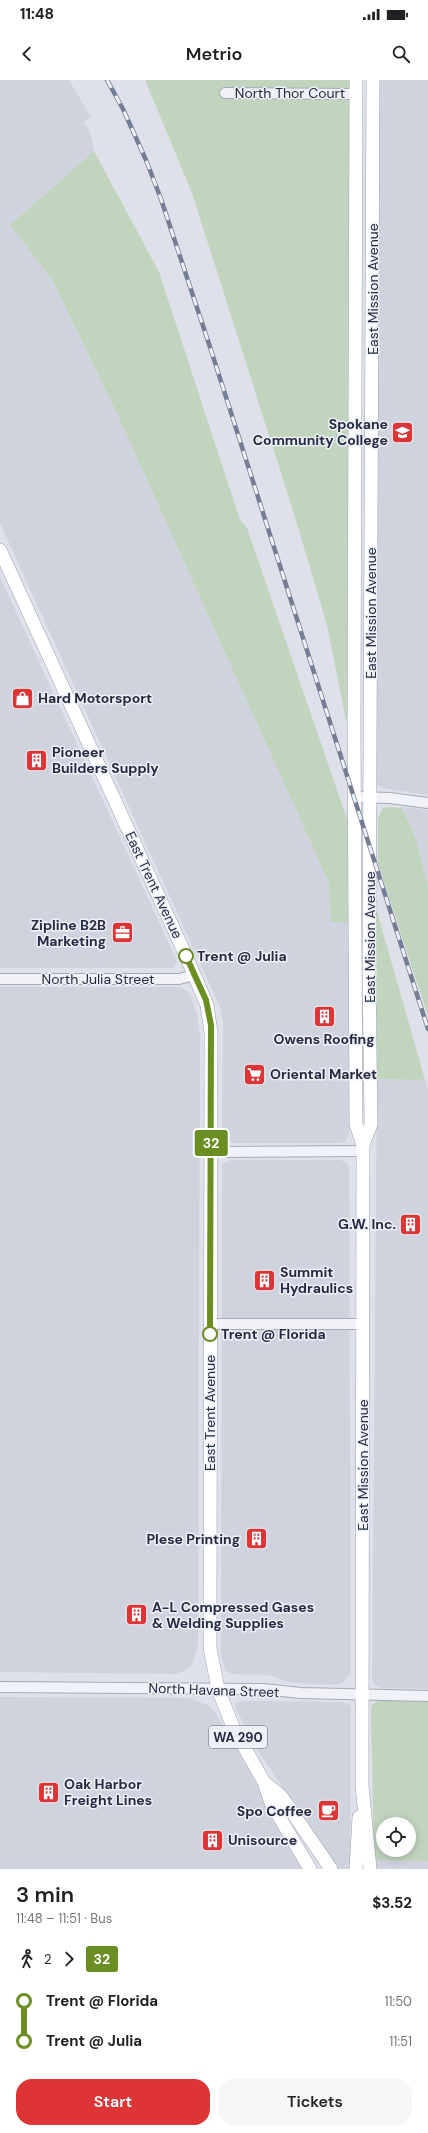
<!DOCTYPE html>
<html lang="en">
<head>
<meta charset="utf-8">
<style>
  body { margin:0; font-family:"DM Sans",sans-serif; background:#f6f6f6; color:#202124; height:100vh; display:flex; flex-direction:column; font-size:15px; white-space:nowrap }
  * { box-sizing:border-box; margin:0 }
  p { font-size:13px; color:#757577 }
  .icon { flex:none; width:22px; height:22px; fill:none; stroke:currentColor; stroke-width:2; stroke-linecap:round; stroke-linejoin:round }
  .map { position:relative; height:1789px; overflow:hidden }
  .details { display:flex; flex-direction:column; background:#fff; flex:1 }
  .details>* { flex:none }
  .badge { padding:0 8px; border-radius:3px; font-size:14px; line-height:26px }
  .controls { position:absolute; left:376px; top:1737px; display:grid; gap:8px }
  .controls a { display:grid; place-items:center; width:40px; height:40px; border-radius:50%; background:#fff; box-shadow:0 2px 10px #0003; font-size:20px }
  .map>.badge { position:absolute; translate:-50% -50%; box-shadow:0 0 0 2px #fff }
  .legs { display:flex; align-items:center; gap:6px; height:44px; padding:0 16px; font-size:13px }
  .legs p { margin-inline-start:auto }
  .headline { display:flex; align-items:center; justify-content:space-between; height:68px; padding:0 16px }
  h1 { font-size:22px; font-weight:600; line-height:30px }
  .action { display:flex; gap:8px; margin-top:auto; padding:8px 16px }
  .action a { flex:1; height:46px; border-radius:16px; background:#dd3435; color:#fff; font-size:16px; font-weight:600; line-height:46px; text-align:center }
  .action a+a { background:#f6f6f6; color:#202124 }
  ul { padding:0 16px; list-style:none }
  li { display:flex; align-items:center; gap:14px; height:40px; font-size:15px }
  li i { display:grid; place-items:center; width:6px; height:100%; margin:0 5px; background:currentColor }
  li i::after { content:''; width:10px; height:10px; margin:-5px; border:3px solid; border-radius:50%; background:#fff }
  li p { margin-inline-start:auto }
  li:first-child i { background:linear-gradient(#0000 50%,currentColor 0) }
  li:last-child i { background:linear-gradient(currentColor 50%,#0000 0) }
  .status { display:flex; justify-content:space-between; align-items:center; height:28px; padding:0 20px; background:#fff; direction:ltr }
  .status svg { height:11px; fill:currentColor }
  header { display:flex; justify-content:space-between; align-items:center; height:52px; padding:0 16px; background:#fff; font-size:18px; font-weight:600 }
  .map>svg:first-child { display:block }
  .built { fill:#cfd3de }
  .green { fill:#c0d4be; fill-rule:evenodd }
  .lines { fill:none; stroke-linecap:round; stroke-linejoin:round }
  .minor-casing { stroke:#a6aab7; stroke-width:12 }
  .major-casing { stroke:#9ca2b6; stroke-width:14 }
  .minor { stroke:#f1f2f7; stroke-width:10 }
  .major { stroke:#fff; stroke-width:13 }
  .rail-casing { stroke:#757d94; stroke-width:4.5 }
  .rail { stroke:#edf0f7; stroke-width:3; stroke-dasharray:9; stroke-linecap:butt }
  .line-1-casing { stroke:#fff; stroke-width:9 }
  .line-1 { stroke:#6b8e23; stroke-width:6 }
  .stop-1-dot { fill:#fff; stroke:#6b8e23; stroke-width:2 }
  .labels { text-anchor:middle; stroke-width:3; stroke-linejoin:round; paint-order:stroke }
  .shield { fill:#edf0f7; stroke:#616678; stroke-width:1 }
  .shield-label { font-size:13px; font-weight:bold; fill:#252b42 }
  .street-label { font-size:14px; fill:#252b42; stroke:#edf0f7 }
  .poi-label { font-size:14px; font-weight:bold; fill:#252b42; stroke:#edf0f7; text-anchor:start }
  .stop-label { font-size:14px; font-weight:bold; fill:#252b42; stroke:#edf0f7; text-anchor:start }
</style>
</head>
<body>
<div class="status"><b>11:48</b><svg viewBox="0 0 49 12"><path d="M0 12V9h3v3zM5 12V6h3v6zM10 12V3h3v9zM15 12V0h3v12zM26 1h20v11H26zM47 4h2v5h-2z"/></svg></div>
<header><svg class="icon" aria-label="back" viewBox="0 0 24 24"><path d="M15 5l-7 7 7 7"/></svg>Metrio<svg class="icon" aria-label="search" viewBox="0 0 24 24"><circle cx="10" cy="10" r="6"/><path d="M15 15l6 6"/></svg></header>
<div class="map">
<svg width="428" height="1789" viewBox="0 0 428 1789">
  <rect width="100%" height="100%" fill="#dee1e9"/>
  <g class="built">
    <path d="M0,0h69l22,37 -8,5 7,9 4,20 -84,74 43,56 67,139 209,463 2,39h17l1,213 -4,7 -4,1h-107l-6,-2 -6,-7 1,-111 -3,-16 -220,-484z"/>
    <path d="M379,0h49v715l-47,-7 -5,-5z"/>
    <path d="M0,497l177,384 -4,7h-173z"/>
    <path d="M402,727l26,3v76l-12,-47z"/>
    <path d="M0,907h179l10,5 8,21 3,23 -2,611 -6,18 -8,6 -9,3 -175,-2z"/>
    <path d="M377,999l48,1 3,9v600l-47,-1 -7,-4 -2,-4z"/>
    <path d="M230,1080h111l7,4 1,5 2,496 -1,8 -4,6 -6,5 -8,1 -45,-3 -18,-7 -37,-1 -7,-4 -4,-15 1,-487 1,-4z"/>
    <path d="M0,1617l189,1 19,7 7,7 91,157h-306z"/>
    <path d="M242,1621l100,1 8,3 1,7 -1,157h-12l-80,-118 -23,-44 2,-5z"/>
    <path d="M374,1780l54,1v8h-53z"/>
  </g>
  <g class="green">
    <path d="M145,0h204l-1,650 -21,-105 -32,-108 -103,-324z"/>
    <path d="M94,71l65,121 81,248 7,8 101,294v100h-17l-2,-39 -209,-463 -67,-139 -43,-56z"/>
    <path d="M390,727l12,1 14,31 12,47v130l-50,-152v-46l5,-10z"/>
    <path d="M376,828l49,172 -48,-1z"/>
    <path d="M380,1620l48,1v160l-54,-1 -3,-151 1,-5zM383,1744h26v26h-26z"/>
  </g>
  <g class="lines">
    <defs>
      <g id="minor">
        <path d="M225,13l131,1"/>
        <path d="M354,717l36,1 38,5"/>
        <path d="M0,899h179l16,-4"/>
        <path d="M211,1072l152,-1"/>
        <path d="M210,1244h153"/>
        <path d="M0,1607l263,2 38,4 127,3"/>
      </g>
      <g id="major">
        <path d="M356,0l-2,643 2,401 7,21v6l-1,634 8,84"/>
        <path d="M0,470l186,406 21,49 4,27 -1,616 8,41 15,38 31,55 7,21 39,66"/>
        <path d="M363,1065l8,-21 -2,-149 4,-895"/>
        <path d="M264,1702l17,14 50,73"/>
        <path d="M356,1789l3,-52"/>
      </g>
    </defs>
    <use href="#minor" class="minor-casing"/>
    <use href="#major" class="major-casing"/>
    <use href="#minor" class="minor"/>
    <use href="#major" class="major"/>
    <defs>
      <path id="rail" d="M107,0l16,29 23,51 15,39 49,148 218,682"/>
    </defs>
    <use href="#rail" class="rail-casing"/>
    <use href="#rail" class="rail"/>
  </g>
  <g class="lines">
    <defs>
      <path id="line-1" d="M186,876l20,44 5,25 -1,309"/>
    </defs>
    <use href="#line-1" class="line-1-casing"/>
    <use href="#line-1" class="line-1"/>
  </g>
  <defs>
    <symbol id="university-square" viewBox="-11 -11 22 22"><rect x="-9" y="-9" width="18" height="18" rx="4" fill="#dd3435" stroke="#edf0f7"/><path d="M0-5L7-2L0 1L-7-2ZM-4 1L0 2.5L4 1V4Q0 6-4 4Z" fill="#fff"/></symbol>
    <symbol id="shop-square" viewBox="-11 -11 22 22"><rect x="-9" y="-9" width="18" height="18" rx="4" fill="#dd3435" stroke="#edf0f7"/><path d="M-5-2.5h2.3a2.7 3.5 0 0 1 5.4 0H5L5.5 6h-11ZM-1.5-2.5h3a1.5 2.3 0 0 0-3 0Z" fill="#fff"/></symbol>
    <symbol id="building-square" viewBox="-11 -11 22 22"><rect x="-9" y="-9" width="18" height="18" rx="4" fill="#dd3435" stroke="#edf0f7"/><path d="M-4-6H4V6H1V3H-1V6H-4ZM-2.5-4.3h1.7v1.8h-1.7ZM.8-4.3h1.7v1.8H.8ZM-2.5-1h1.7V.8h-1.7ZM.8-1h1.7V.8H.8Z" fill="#fff"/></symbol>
    <symbol id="office-square" viewBox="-11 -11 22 22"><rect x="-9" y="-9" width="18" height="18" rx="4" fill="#dd3435" stroke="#edf0f7"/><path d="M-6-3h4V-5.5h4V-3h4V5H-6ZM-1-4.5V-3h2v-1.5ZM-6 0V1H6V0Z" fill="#fff"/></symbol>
    <symbol id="supermarket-square" viewBox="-11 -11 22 22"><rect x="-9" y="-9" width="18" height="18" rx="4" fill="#dd3435" stroke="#edf0f7"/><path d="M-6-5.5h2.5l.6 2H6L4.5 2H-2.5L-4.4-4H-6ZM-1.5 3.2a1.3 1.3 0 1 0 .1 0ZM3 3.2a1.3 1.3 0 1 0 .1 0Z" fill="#fff"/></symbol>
    <symbol id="cafe-square" viewBox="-11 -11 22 22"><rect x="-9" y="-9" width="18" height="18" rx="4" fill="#dd3435" stroke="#edf0f7"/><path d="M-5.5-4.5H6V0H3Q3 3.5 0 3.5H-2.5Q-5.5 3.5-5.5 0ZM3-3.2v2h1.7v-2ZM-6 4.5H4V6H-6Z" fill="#fff"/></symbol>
  </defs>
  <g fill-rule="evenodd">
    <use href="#university-square" x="390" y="340" width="25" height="25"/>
    <use href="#shop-square" x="10" y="606" width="25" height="25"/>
    <use href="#building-square" x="24" y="668" width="25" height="25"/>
    <use href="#office-square" x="110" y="840" width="25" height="25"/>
    <use href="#building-square" x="312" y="924" width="25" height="25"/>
    <use href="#supermarket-square" x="242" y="982" width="25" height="25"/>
    <use href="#building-square" x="398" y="1132" width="25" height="25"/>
    <use href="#building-square" x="252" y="1188" width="25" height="25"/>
    <use href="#building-square" x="244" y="1446" width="25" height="25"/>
    <use href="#building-square" x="124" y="1522" width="25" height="25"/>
    <use href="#building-square" x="36" y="1700" width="25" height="25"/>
    <use href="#cafe-square" x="316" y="1718" width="25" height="25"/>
    <use href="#building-square" x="200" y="1748" width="25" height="25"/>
  </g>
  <g class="stop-1-dot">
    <circle cx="186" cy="876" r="7"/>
    <circle cx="210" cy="1254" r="7"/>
  </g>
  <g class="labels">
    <rect class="shield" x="209" y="1646" width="58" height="22" rx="3"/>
    <g class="shield-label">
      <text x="238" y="1662">WA 290</text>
    </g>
    <g class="street-label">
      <text x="290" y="18">North Thor Court</text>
      <text transform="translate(373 209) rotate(-90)" y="5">East Mission Avenue</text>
      <text transform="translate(371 533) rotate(-90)" y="5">East Mission Avenue</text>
      <text transform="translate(154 805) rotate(65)" y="5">East Trent Avenue</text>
      <text transform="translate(370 857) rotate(-90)" y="5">East Mission Avenue</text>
      <text x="98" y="904">North Julia Street</text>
      <text transform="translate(210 1333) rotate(-90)" y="5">East Trent Avenue</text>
      <text transform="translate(363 1385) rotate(-90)" y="5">East Mission Avenue</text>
      <text transform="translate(214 1610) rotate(2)" y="5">North Havana Street</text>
    </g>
    <g class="poi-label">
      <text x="388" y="349" text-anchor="end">Spokane<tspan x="388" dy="16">Community College</tspan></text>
      <text x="38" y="623">Hard Motorsport</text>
      <text x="52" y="677">Pioneer<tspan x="52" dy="16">Builders Supply</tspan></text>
      <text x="106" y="850" text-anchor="end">Zipline B2B<tspan x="106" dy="16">Marketing</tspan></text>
      <text x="324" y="964" text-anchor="middle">Owens Roofing</text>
      <text x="270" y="999">Oriental Market</text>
      <text x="396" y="1149" text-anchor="end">G.W. Inc.</text>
      <text x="280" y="1197">Summit<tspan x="280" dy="16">Hydraulics</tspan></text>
      <text x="240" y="1464" text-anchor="end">Plese Printing</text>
      <text x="152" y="1532">A-L Compressed Gases<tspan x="152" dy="16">&amp; Welding Supplies</tspan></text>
      <text x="64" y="1709">Oak Harbor<tspan x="64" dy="16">Freight Lines</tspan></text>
      <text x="312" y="1736" text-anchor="end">Spo Coffee</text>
      <text x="228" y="1765">Unisource</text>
    </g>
    <g class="stop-label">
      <text x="197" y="881">Trent @ Julia</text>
      <text x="221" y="1259">Trent @ Florida</text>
    </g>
  </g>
</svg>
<div class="controls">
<a><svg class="icon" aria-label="locate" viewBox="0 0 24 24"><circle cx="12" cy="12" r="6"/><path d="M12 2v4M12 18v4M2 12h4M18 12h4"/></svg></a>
</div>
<b class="badge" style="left:211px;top:1063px;background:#6b8e23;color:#fff">32</b>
</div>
<section class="details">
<div class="headline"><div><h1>3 min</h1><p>11:48 – 11:51 · Bus</p></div><b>$3.52</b></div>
<div class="legs"><svg class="icon" aria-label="walk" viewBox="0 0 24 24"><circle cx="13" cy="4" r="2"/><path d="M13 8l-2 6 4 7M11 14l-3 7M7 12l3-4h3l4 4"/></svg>2<svg class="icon" aria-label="forward" viewBox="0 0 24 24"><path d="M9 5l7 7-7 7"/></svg><b class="badge" style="background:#6b8e23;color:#fff">32</b></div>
<ul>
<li><i style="color:#6b8e23"></i><b>Trent @ Florida</b><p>11:50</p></li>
<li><i style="color:#6b8e23"></i><b>Trent @ Julia</b><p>11:51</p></li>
</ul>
<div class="action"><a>Start</a><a>Tickets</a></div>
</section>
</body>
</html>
